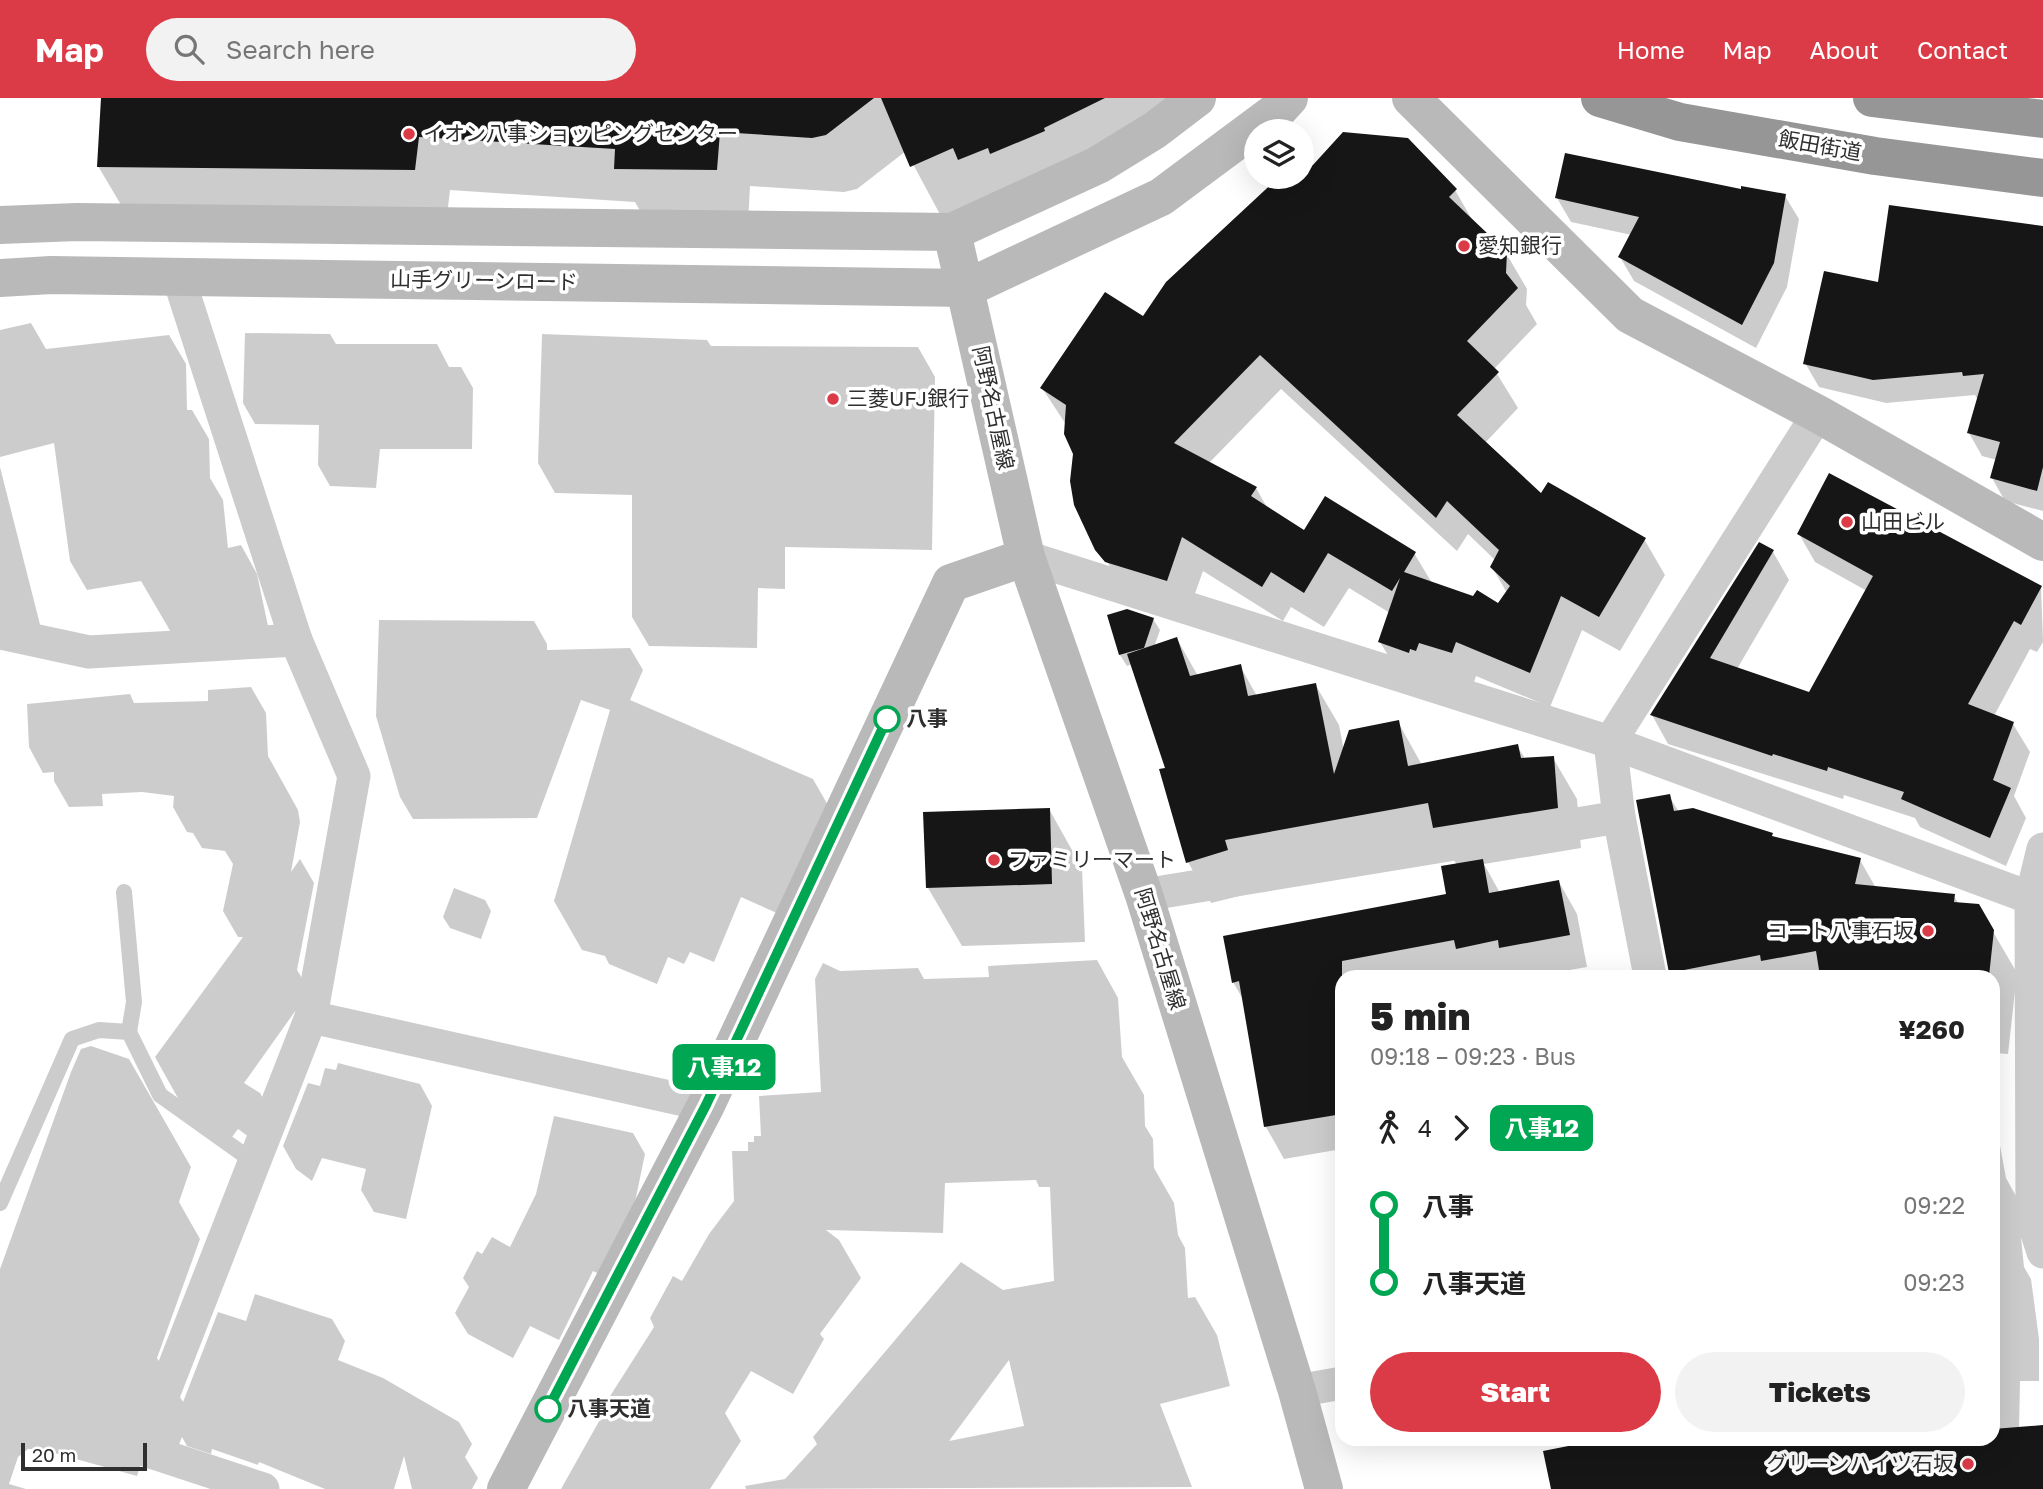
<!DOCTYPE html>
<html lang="en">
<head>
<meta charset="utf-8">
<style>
  body { margin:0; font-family:"Golos Text","Noto Sans JP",sans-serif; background:#f2f2f2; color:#222; height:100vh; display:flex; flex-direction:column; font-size:26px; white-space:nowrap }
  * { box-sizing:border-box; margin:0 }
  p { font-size:23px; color:#767676 }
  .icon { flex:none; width:38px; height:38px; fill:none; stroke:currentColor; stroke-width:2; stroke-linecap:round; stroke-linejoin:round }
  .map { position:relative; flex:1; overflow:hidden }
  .drawer { position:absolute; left:1335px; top:872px; width:665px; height:476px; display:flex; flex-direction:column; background:#fff; border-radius:21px; box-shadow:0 7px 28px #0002 }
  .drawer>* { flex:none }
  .badge { padding:0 14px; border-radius:10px; font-size:24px; line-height:46px }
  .tools { position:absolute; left:1244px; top:21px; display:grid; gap:14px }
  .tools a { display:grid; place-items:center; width:70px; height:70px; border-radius:50%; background:#fff; box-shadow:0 7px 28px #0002; font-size:35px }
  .scale { position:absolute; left:21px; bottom:18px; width:126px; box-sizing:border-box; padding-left:7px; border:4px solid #2f2f2f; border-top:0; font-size:19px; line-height:24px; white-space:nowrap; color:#2f2f2f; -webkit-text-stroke:5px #fff; paint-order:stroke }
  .map>.badge { position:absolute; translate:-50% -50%; box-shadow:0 0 0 4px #fff }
  .legs { display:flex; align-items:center; gap:10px; height:77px; padding:0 35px; font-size:23px }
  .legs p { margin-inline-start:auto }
  .overview { display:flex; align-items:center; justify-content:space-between; height:119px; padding:0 35px }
  h1 { font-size:38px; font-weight:800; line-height:52px }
  .action { display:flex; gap:14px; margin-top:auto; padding:14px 35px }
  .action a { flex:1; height:80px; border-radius:42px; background:#db3b47; color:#fff; font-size:28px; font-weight:800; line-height:80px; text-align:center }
  .action a+a { background:#f2f2f2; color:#222 }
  ul { padding:0 35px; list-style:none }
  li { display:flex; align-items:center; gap:24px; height:77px; font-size:26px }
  li i { display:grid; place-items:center; width:10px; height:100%; margin:0 9px; background:currentColor }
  li i::after { content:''; width:18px; height:18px; margin:-9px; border:5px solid; border-radius:50%; background:#fff }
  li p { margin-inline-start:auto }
  li:first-child i { background:linear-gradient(#0000 50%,currentColor 0) }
  li:last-child i { background:linear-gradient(currentColor 50%,#0000 0) }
  header { display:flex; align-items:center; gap:42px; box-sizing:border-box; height:98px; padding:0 35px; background:#db3b47; color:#fff }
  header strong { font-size:33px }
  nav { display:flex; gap:38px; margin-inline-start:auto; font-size:24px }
  .search { width:490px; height:63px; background:#f2f2f2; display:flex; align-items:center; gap:18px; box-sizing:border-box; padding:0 24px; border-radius:38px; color:#767676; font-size:26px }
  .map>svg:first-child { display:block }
  .shadow { fill:#0003; fill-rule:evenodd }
  .building { fill:#161616; fill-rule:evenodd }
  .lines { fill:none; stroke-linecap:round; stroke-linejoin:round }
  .lane { stroke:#ccc; stroke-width:16 }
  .street { stroke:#ccc; stroke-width:33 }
  .secondary { stroke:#b9b9b9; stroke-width:38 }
  .highway { stroke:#969696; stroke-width:38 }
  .line-1-casing { stroke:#fff; stroke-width:16 }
  .line-1 { stroke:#00a651; stroke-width:10 }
  .poi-dot { fill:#db3b47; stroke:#fff; stroke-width:2.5 }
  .stop-1-dot { fill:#fff; stroke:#00a651; stroke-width:3.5 }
  .labels { text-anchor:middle; stroke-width:7; stroke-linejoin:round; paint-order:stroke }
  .poi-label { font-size:21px; fill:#2f2f2f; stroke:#fff; text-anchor:start }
  .street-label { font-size:21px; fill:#2f2f2f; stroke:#fff }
  .stop-label { font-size:21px; font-weight:bold; fill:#2f2f2f; stroke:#fff; text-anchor:start }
</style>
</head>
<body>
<header>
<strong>Map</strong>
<div class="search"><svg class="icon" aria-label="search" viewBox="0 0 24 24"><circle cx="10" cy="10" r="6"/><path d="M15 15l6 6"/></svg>Search here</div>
<nav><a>Home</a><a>Map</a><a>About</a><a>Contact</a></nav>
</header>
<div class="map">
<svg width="2043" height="1391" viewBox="0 0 2043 1391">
  <rect width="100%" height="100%" fill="#fff"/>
  <g class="shadow">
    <path d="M103,0h1107l-267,122 -37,-69 -49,38 -13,3 -94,-6 -2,38 -101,-1 -12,-21 -185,-12 -4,34 -316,-4 -32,-54z"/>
    <path d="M1302,75l153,17 19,33 32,30 21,36 -1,16 11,19 -43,45 24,39 -33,35 57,52 102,44 21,36 -45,76 -38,-21 -32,77 -74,-31 -4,12 -71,-11 -21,-35 10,-29 -41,-25 -25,39 -33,-20 -8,14 -80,-50 -16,45 -59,-19 -49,-83 -4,-61 -8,-27 -25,-38 101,-69 24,-36 114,-106h21zM1281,291l176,162 11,-17 27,26 -3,7 15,26 -9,12 -66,-22 -18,-30 -110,-20 -36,-24 -12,-21 -47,-25z"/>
    <path d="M1785,98l14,23 -12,68 -31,61 -122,-67 -14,-24 12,-22 -61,-13 -14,-24z"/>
    <path d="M2043,129v284l-38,-10 -13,-23 5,-18 -15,-4 -13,-23 9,-33 -3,-5 -89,8 -67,-16 -14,-24 75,-78z"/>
    <path d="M31,225l15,26 123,-14 17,29 1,46h5l17,29 1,39 13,22 5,48 13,-3 16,29 11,52 -96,8 -31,-53 -54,9 -17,-29 -16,-118 -54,14v-127z"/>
    <path d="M245,235l85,1 6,10h101l12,23h12l12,21 -1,61h-92l-4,39 -46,-2 -12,-21 1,-40 -64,-1 -12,-21z"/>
    <path d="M542,236l165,6 4,6 207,1 17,30 -3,173 -147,-3v42l-27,-1 -1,60 -108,-2 -17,-29v-122l-77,-2 -17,-30z"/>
    <path d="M0,369l46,181 -46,-21z"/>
    <path d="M1799,436l242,53 2,55 -6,10 -7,-3 -36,67 19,8 17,28 -16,44 12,22 -20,48 -86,-39 -5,-9 -71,-23 -1,4 -175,-55 -16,-29 121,-163 16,28 -52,89 73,25 57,-103 -52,-29z"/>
    <path d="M1109,518l44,3 7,11 -6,17 23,-8 21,37 42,-10 17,30 58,-12 24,41 5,26 54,-29 24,43 95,-19 9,14 27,-2 24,41 4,49 -97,16 16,29 59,-11 18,32 10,53 -52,9h-17l-3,-4 -41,4 -3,-4 -25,4h-104v173l-58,10 -18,-32 -22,-126 -11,-19 215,-87 9,-30 -12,-20 -234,58 -23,-41 -21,-93 -35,-105 -5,2 -7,-11z"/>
    <path d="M379,522l155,1 13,23v6l83,-2 13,22 -13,30 183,79 28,49 -62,86 -38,-17 -27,65 -24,-10 -6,12 -16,-7 -11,27 -48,-20 -4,-8 -23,-6 -28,-49 56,-191 -29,-10 -44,118 -124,1 -13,-22 -24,-81z"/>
    <path d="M251,589l15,26 2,43 30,54 2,12 -9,50 9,-13 14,24 -17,87 8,13 -4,20 -57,80 16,10 14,26 -11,28 -25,-18 -6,8 -48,-28 -29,-52 88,-120h-5l-15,-26 10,-47 -8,-13 -23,-3 -9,-15 -6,-1 -14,-25 1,-11 -32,-4 -40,2 1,12 -34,1 -15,-26v-9l-11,1 -14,-26 -2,-43 103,-10 4,9 74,-2v-11z"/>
    <path d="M1669,698l10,16 181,48 16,28 77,7 6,9 19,2 39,67 -9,81 -15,-1v-77h-320l-2,-4z"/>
    <path d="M1049,711l33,59 3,74 -123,4 -34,-58z"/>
    <path d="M454,790l31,12 6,11 -10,28 -31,-11 -7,-11z"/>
    <path d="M1097,862l21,38 4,59 22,38 1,31 8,13 1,29 20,35 4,32 7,13 3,50 7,-1 22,38 13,51 -70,18 32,83 -446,2 -1,-3 40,-7 32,-35 -4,-7 148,-175 42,28 51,-9 -4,-94h-11l-3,-7 -91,3 -2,50 -117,-3 13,10 22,38 -41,56 4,5 -31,55 -42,-23 -26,42 16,28 -31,48h-149l46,-82 -2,-3 49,-77 -4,-9 23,-42 9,5 27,-47 25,-33 -2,-50h16v-9h6v-6h7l-2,-40 62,-4 -6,-113 8,-16 17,8 78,-3 6,11 65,-2 -1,-11zM1009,1262l15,66 -75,15z"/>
    <path d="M91,948l38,13 62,108 -12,35 21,37 -43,119 26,44 35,-90 28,9 9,-27 77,25 13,22 -7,19 45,18 76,44 13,22 -7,13 13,21 -6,11h-60l-8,-33 -10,33h-69l-66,-27 -1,3 -46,-16 -1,5 -24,-8 -5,-9 -13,32 -27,-8 -5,15 -97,-27h-12l-10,8 -9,27 17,5h-26v-220l71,-197 10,-23z"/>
    <path d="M338,965l82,21 12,22 -26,113 -32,-7 -13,-22 5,-21 -44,-11 -10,23 -16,-12 -13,-23 25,-63 12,3 5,-18 11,2z"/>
    <path d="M1993,1010l13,70 11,20 7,69 7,12 8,60v42h-19l-1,48 24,-3v63h-490l440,-51z"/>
    <path d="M554,1018l79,17 12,21 -10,48 -36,72 -6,-3 -34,69 -29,-14 -17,32 -45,-24 -13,-21 14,-26 -6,-9 14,-27 5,3 10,-17 18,10 26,-53z"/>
  </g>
  <g class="building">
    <path d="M101,0h773l-48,37 -14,3 -92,-6 -3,38 -103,-1 1,-20 -196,-12 -4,33 -318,-3z"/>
    <path d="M881,0h224l-61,30 1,3 -55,23 -2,-6 -30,12 -5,-12 -43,19z"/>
    <path d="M1343,34l65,6 49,51 -8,8 58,55 -1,21 12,15 -51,53 32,31 -42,43 84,78 7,-11 98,56 -47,79 -38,-21 -31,77 -74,-31 -4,11 -33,-10 -3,8 -6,-2 -1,4 -31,-11 22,-64 -8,13 -64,-38 -24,40 -33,-21 -9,15 -80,-50 -15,44 -62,-19 -10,-12 -21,-45 -4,-24 3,-27 -9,-20 2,-29 -26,-17 65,-96 38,24 23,-34 113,-105h23zM1260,257l176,163 11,-17 52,49 -9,17 20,19 -12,17 -21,-13 -4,6 -69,-24 12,-20 -91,-56 -21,34 -53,-34 6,-9 -83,-44z"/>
    <path d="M1565,55l176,36v-3l45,8 -12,69 -32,62 -124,-68 21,-40 -84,-19z"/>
    <path d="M1889,107l154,21v241l-6,24 -47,-13 10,-36 -33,-9 17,-59 -21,2 -1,-4 -89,8 -70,-16 21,-93 54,11z"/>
    <path d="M1829,375l213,113 -21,39 -7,-4 -46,83 46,18 -21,58 18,8 -21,50 -89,-39 3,-7 -76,-25 -1,4 -54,-17 -1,2 -122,-41 109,-173 15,8 -64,108 99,34 64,-116 -76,-42z"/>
    <path d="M1127,511l27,9 -10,30 -25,7 -12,-40z"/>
    <path d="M1177,539l13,39 51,-12 7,32 68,-13 18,91 15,-44 50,-10 9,46 110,-22 3,14 33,-2 4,52 -125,20 -5,-25 -203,37 3,10 -42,13 -27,-94 6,-1 -38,-114z"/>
    <path d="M1670,696l4,17 19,-3 80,25 -1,3 89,22 -6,26 100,10 -1,8 25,2 15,26 -5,46h-169l-4,-25 -55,10 -1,-6 -91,18 -33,-173z"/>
    <path d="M1050,710l2,76 -126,4 -3,-76z"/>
    <path d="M1483,761l6,34 70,-13 11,55 -71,13 -1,-8 -42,9 -2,-9 -112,21v153l-78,13 -25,-146 -7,2 -9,-47 223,-42 -5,-28z"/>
    <path d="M2043,1327v64h-492l-8,-38 66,-13h384v-9z"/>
  </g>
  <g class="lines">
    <g class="lane">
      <path d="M124,794l10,110 -5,30"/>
      <path d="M0,1105l72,-164 27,-9 30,2 31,63 94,67"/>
    </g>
    <g class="street">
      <path d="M1026,459l584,185 421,156"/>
      <path d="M0,535l89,19 207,-12"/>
      <path d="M2043,751l-12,49 1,320 11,34"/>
      <path d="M1144,797l475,-78"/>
      <path d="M1650,878l-31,-159 -9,-75 208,-328"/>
      <path d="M311,919l395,88"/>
      <path d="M1297,1293l45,-8"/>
      <path d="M0,1312l142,39 121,40"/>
      <path d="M142,1351l169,-432 43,-241 -58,-136 -118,-364"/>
    </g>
    <g class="secondary">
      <path d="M1411,0l219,217 188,99 225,128"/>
      <path d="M0,127l77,-3 875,10 146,-67 57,-35 42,-32"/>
      <path d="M952,134l74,325 118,338 153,496 27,98"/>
      <path d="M0,180l51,-3 916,13 194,-91 117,-87 11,-12"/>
      <path d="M506,1391l200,-384 245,-522 75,-26"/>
    </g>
    <g class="highway">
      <path d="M1600,0l80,24 195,34 168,22"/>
      <path d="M1872,0l171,21"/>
    </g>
  </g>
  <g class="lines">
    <defs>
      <path id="line-1" d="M548,1311l158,-304 181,-386"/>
    </defs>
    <use href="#line-1" class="line-1-casing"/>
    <use href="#line-1" class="line-1"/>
  </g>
  <g class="poi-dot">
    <circle cx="409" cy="36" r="7"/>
    <circle cx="1464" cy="148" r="7"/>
    <circle cx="833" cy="301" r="7"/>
    <circle cx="1847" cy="424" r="7"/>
    <circle cx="994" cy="762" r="7"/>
    <circle cx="1928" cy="833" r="7"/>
    <circle cx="1968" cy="1366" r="7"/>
  </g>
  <g class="stop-1-dot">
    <circle cx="887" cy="621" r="12"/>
    <circle cx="548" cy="1311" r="12"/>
  </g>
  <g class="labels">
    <g class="poi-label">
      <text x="423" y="43">イオン八事ショッピングセンター</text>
      <text x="1478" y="155">愛知銀行</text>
      <text x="847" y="308">三菱UFJ銀行</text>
      <text x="1861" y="431">山田ビル</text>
      <text x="1008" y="769">ファミリーマート</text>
      <text x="1914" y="840" text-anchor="end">コート八事石坂</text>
      <text x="1954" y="1373" text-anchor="end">グリーンハイツ石坂</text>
    </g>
    <g class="street-label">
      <text transform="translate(1820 48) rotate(10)" y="7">飯田街道</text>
      <text transform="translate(484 183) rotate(1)" y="7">山手グリーンロード</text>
      <text transform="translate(993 310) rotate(78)" y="7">阿野名古屋線</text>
      <text transform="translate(1160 851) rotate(73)" y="7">阿野名古屋線</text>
    </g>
    <g class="stop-label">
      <text x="906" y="628">八事</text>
      <text x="567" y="1318">八事天道</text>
    </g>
  </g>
</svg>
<div class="tools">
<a><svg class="icon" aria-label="layers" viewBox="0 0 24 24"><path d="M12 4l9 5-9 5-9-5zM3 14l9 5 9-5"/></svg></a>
</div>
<div class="scale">20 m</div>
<b class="badge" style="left:724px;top:969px;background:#00a651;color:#fff">八事12</b>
<section class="drawer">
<div class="overview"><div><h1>5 min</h1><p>09:18 – 09:23 · Bus</p></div><b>¥260</b></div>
<div class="legs"><svg class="icon" aria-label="walk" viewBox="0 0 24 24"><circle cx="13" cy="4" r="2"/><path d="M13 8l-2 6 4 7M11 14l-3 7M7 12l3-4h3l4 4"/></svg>4<svg class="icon" aria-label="forward" viewBox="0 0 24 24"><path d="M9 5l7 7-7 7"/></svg><b class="badge" style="background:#00a651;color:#fff">八事12</b></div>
<ul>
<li><i style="color:#00a651"></i><b>八事</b><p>09:22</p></li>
<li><i style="color:#00a651"></i><b>八事天道</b><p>09:23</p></li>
</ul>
<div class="action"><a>Start</a><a>Tickets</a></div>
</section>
</div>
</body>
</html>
